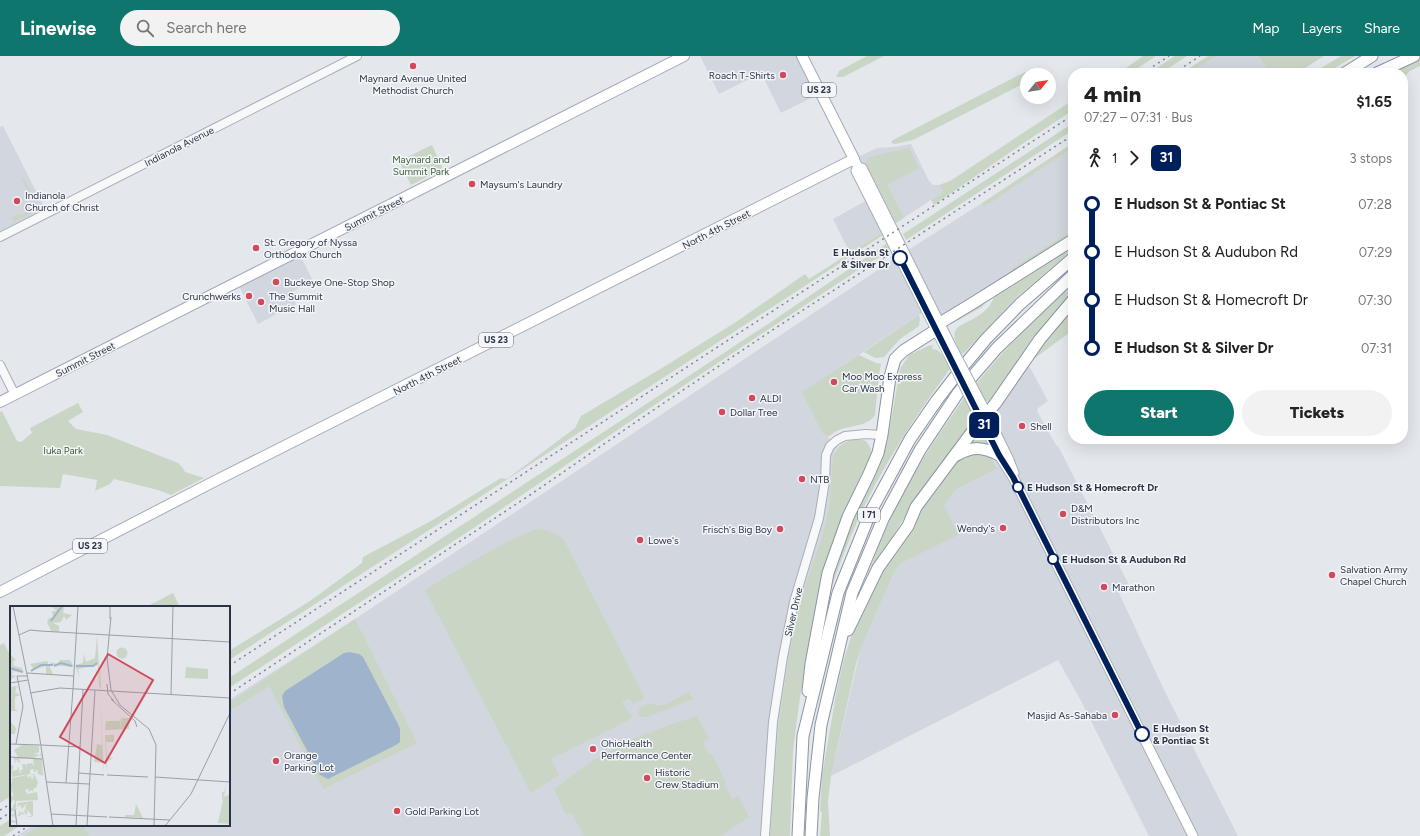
<!DOCTYPE html>
<html lang="en">
<head>
<meta charset="utf-8">
<style>
  body { margin:0; font-family:Figtree,sans-serif; background:#f2f2f2; color:#222; height:100vh; display:flex; flex-direction:column; font-size:15px; white-space:nowrap }
  * { box-sizing:border-box; margin:0 }
  p { font-size:13px; color:#767676 }
  .icon { flex:none; width:22px; height:22px; fill:none; stroke:currentColor; stroke-width:2; stroke-linecap:round; stroke-linejoin:round }
  .map { position:relative; flex:1; overflow:hidden }
  .side { position:absolute; left:1068px; top:12px; width:340px; height:376px; display:flex; flex-direction:column; background:#fff; border-radius:16px; box-shadow:0 4px 16px #0002 }
  .side>* { flex:none }
  .badge { padding:0 8px; border-radius:6px; font-size:14px; line-height:26px }
  .needle { width:26px; rotate:60deg }
  .buttons { position:absolute; left:1020px; top:12px; display:grid; gap:8px }
  .buttons a { display:grid; place-items:center; width:36px; height:36px; border-radius:50%; background:#fff; box-shadow:0 4px 16px #0002; font-size:20px }
  .map>.badge { position:absolute; translate:-50% -50%; box-shadow:0 0 0 2px #fff }
  .legs { display:flex; align-items:center; gap:6px; height:44px; padding:0 16px; font-size:13px }
  .legs p { margin-inline-start:auto }
  .summary { display:flex; align-items:center; justify-content:space-between; height:68px; padding:0 16px }
  h1 { font-size:22px; font-weight:800; line-height:30px }
  .action { display:flex; gap:8px; margin-top:auto; padding:8px 16px }
  .action a { flex:1; height:46px; border-radius:24px; background:#0f766e; color:#fff; font-size:16px; font-weight:800; line-height:46px; text-align:center }
  .action a+a { background:#f2f2f2; color:#222 }
  ul { padding:0 16px; list-style:none }
  li { display:flex; align-items:center; gap:14px; height:48px; font-size:15px }
  li i { display:grid; place-items:center; width:6px; height:100%; margin:0 5px; background:currentColor }
  li i::after { content:''; width:10px; height:10px; margin:-5px; border:3px solid; border-radius:50%; background:#fff }
  li p { margin-inline-start:auto }
  li:first-child i { background:linear-gradient(#0000 50%,currentColor 0) }
  li:last-child i { background:linear-gradient(currentColor 50%,#0000 0) }
  header { display:flex; align-items:center; gap:24px; box-sizing:border-box; height:56px; padding:0 20px; background:#0f766e; color:#fff }
  header strong { font-size:19px }
  nav { display:flex; gap:22px; margin-inline-start:auto; font-size:14px }
  .search { width:280px; height:36px; background:#f2f2f2; display:flex; align-items:center; gap:10px; box-sizing:border-box; padding:0 14px; border-radius:22px; color:#767676; font-size:15px }
  .map>svg:first-child { display:block }
  .built { fill:#d2d6de }
  .green { fill:#c9d6c5 }
  .water { fill:#9fb4cc }
  .lines { fill:none; stroke-linecap:round; stroke-linejoin:round }
  .tertiary-casing { stroke:#a9aeb7; stroke-width:10 }
  .secondary-casing { stroke:#a9aeb7; stroke-width:11 }
  .primary-casing { stroke:#a3abb8; stroke-width:12 }
  .motorway-casing { stroke:#8b94a3; stroke-width:13 }
  .tertiary { stroke:#f7f8fa; stroke-width:8 }
  .secondary { stroke:#fff; stroke-width:9 }
  .primary { stroke:#fff; stroke-width:10 }
  .motorway { stroke:#fff; stroke-width:11 }
  .rail { stroke:#7d8696; stroke-width:1.5; stroke-dasharray:2 4; stroke-linecap:butt }
  .secondary-bridge-casing { stroke:#a9aeb7; stroke-width:11; stroke-linecap:butt }
  .secondary-bridge { stroke:#fff; stroke-width:9 }
  .line-1-casing { stroke:#fff; stroke-width:9 }
  .line-1 { stroke:#00205b; stroke-width:6 }
  .poi-dot { fill:#d1495b; stroke:#f4f6f9; stroke-width:1.5 }
  .stop-1-dot { fill:#fff; stroke:#00205b; stroke-width:2 }
  .labels { text-anchor:middle; stroke-width:3; stroke-linejoin:round; paint-order:stroke }
  .shield { fill:#f4f6f9; stroke:#676e7b; stroke-width:1 }
  .shield-label { font-size:9px; font-weight:bold; fill:#2b3445 }
  .poi-label { font-size:10px; fill:#2b3445; stroke:#f4f6f9; text-anchor:start }
  .street-label { font-size:10px; fill:#2b3445; stroke:#f4f6f9 }
  .park-label { font-size:10px; fill:#3f6138; stroke:#f4f6f9 }
  .stop-label { font-size:10px; font-weight:bold; fill:#2b3445; stroke:#f4f6f9; text-anchor:start }
  .inset-river { fill:none; stroke:#9fb4cc; stroke-width:2 }
  .inset-road { fill:none; stroke:#9a9fa9; stroke-width:1 }
  .view { fill:#d1495b; fill-opacity:0.15; stroke:#d1495b; stroke-width:2 }
  .inset-edge { fill:none; stroke:#2b3445; stroke-width:2 }
</style>
</head>
<body>
<header>
<strong>Linewise</strong>
<div class="search"><svg class="icon" aria-label="search" viewBox="0 0 24 24"><circle cx="10" cy="10" r="6"/><path d="M15 15l6 6"/></svg>Search here</div>
<nav><a>Map</a><a>Layers</a><a>Share</a></nav>
</header>
<div class="map">
<svg width="1420" height="780" viewBox="0 0 1420 780">
  <rect width="100%" height="100%" fill="#e4e7ec"/>
  <g class="built">
    <path d="M700,0h102l19,37 -40,20 -20,-40 -42,21z"/>
    <path d="M1217,0h41l12,17h-81z"/>
    <path d="M3,70l44,87 -47,23v-109z"/>
    <path d="M911,88l18,37 4,4h6l4,7 -93,61 -17,-34 40,-22 -19,-38 23,-11 17,-1z"/>
    <path d="M1073,92v81l-59,38 -12,12 -54,44 -20,-14 -125,83 19,41 17,12 -4,6 -6,56 -7,28 -23,69 -11,56 -10,68 -8,108h-754l18,-11h195v-125l126,-81 547,-365 80,-51 2,3z"/>
    <path d="M298,195l15,30 -23,12 6,11 -38,20 -21,-42z"/>
    <path d="M1027,308l5,7 16,30 -10,7 -1,3 19,34 2,1 72,141 -11,6 46,99 73,144h-89l-69,-137 -22,-39 -227,116 29,-125 35,-81 8,-8 41,-56 8,-12 5,-5 40,-22 -16,-38z"/>
  </g>
  <g class="green">
    <path d="M867,0h17l-41,21h-7l3,-6z"/>
    <path d="M1143,0h13l-26,17h-11z"/>
    <path d="M1175,0h12l-26,17h-12z"/>
    <path d="M1208,0h9l-28,17h-7z"/>
    <path d="M1258,0h66l-27,17h-27z"/>
    <path d="M1341,0h14l-29,17h-13z"/>
    <path d="M1420,2v8l-10,5 -7,7v-5h-12z"/>
    <path d="M1025,16l4,3h-2v7l-114,58 -18,4 -4,-1 2,-3z"/>
    <path d="M1073,44v10l-64,43 -75,52 -3,-5 12,-8 -4,-7 11,-4z"/>
    <path d="M1073,67v7l-167,110 -3,-6z"/>
    <path d="M1073,87v5l-89,59 -2,-4z"/>
    <path d="M432,89l11,24 -32,16 -12,-24z"/>
    <path d="M909,92l10,20 -32,17 17,33 -8,5 -23,-47h-2l-6,-13 3,-5 6,-2z"/>
    <path d="M24,123l15,30 -25,13 -2,-4 8,-5 1,2 11,-5 4,-2 -14,-28z"/>
    <path d="M1073,173v5l-71,45 12,-12z"/>
    <path d="M881,177l2,2 -654,425v-9l81,-50 52,-38 1,-6 68,-36 70,-43 6,1 68,-51 6,-12 81,-48 74,-46 69,-48 4,5z"/>
    <path d="M1073,187v6l-56,48 -55,58c-5,-9 -12,-19 -4,-28 19,-11 31,-13 38,-35z"/>
    <path d="M886,188l5,6 -30,18 -214,142 -175,119 -243,159v-10l542,-356z"/>
    <path d="M1073,229v9l-14,15 -67,92 -3,1 -4,-1 -9,-17c30,-36 61,-70 97,-99z"/>
    <path d="M988,244l-6,7 -31,17 -1,-2z"/>
    <path d="M1073,249v25l-46,34z"/>
    <path d="M919,259l1,4 -1,7 -19,13 -16,18 -9,1 -11,-6z"/>
    <path d="M933,289l-1,4c10,0 14,13 18,20 -31,42 -60,85 -83,132 -17,34 -30,70 -42,106l12,-56 50,-107 13,-75 9,-14 19,-9z"/>
    <path d="M859,299l17,8 5,1 -2,11 -4,40c-7,11 -21,10 -33,14 -5,1 -10,5 -14,8l-6,-4 -20,-41z"/>
    <path d="M964,342l13,25 -49,62 -28,39 -39,69 20,-54 13,-28 19,-37 24,-37z"/>
    <path d="M78,347l5,9 -15,9 8,8 31,6 71,28 5,5 2,4 19,6 -33,17 -13,-5 -44,-11 -4,5 -15,7 2,-11 -34,-6 -3,14 -60,-2v-74l2,-1 15,30 4,1 11,-9 -2,-5z"/>
    <path d="M981,373l8,17 -22,-1z"/>
    <path d="M857,383l9,2 4,6 2,7 -60,178 -12,65 -7,54 -3,85h-20l8,-108 10,-68 11,-56 23,-69 7,-28 4,-50c4,-12 12,-16 24,-18z"/>
    <path d="M976,394l16,8 5,10 -40,21 -5,5 -8,12 14,29 -55,27 -8,8 -35,81 -4,13 -25,112 -3,25 2,35h-10l2,-24 -2,-1 2,-35 15,-87 7,-30 8,-25 12,-29 39,-72 57,-77z"/>
    <path d="M536,473c11,1 19,3 28,11l80,156 -1,3 -9,5 -6,-5 -6,3 10,15 -7,5 -74,37 8,16 -28,18 -106,-203c36,-22 72,-45 111,-61z"/>
    <path d="M173,537l7,14h-34z"/>
    <path d="M355,563l62,124 -94,46 -54,-103 -40,25v-8z"/>
    <path d="M4,587l7,14v139l-11,7v-158z"/>
    <path d="M689,636l4,7 -46,18h-5l-4,-3 2,-6 10,-5 9,3 8,-2z"/>
    <path d="M697,660l12,23 -6,3 6,13 3,-1 14,28 -2,1 8,16 6,-3 11,21 -28,19h-137l-13,-24 -5,3 -12,-26c14,-10 27,-21 42,-30 31,-20 66,-32 101,-43z"/>
    <path d="M11,763v6h10l-17,11h-4v-10z"/>
    <path d="M41,769h42l6,11h-65z"/>
  </g>
  <path class="water" d="M349,596l10,2 4,3 35,67 2,5v13l-4,3 -68,34 -8,-4 -36,-68 -2,-11 3,-5 59,-38z"/>
  <g class="lines">
    <defs>
      <g id="tertiary">
        <path d="M0,181l357,-181"/>
        <path d="M0,309l15,30"/>
        <path d="M765,780l8,-114 10,-65 11,-55 25,-84 6,-37 1,-26 4,-9 7,-6 8,-4 21,-2 16,1"/>
      </g>
      <g id="secondary">
        <path d="M854,103l4,8 4,1 88,176"/>
        <path d="M858,111l-2,4 90,178"/>
        <path d="M981,347l28,57 5,13"/>
        <path d="M979,359l20,40 14,22 180,359"/>
      </g>
      <g id="primary">
        <path d="M0,346l684,-346"/>
        <path d="M0,536l215,-111 639,-322 -52,-103"/>
      </g>
      <g id="motorway">
        <path d="M1345,17l27,-17"/>
        <path d="M1377,17l37,-17"/>
        <path d="M957,399c16,-9 26,-8 42,0"/>
        <path d="M848,574l30,-62 30,-42 8,-19 65,-87 14,-16 45,-65 33,-39"/>
        <path d="M808,635l3,-27 17,-91 20,-56 21,-43 9,-21 4,-18 8,-58 5,-18 8,-8 33,-21 4,-7 33,-20 100,-63"/>
        <path d="M798,780l5,-100 35,-143 33,-82 39,-72 27,-39 24,-31 25,-30 34,-35 53,-46"/>
        <path d="M811,780l2,-38 8,-73 31,-132 31,-74 37,-69 38,-57 39,-45 76,-73"/>
      </g>
    </defs>
    <use href="#tertiary" class="tertiary-casing"/>
    <use href="#secondary" class="secondary-casing"/>
    <use href="#primary" class="primary-casing"/>
    <use href="#motorway" class="motorway-casing"/>
    <use href="#tertiary" class="tertiary"/>
    <use href="#secondary" class="secondary"/>
    <use href="#primary" class="primary"/>
    <use href="#motorway" class="motorway"/>
    <g class="rail">
      <path d="M1143,17l26,-17"/>
      <path d="M1174,17l26,-17"/>
      <path d="M229,610l844,-551"/>
      <path d="M229,638l301,-199 119,-82 125,-84 299,-194"/>
      <path d="M0,754l11,-6"/>
      <path d="M0,763l11,-7"/>
      <path d="M13,780l17,-11"/>
    </g>
    <defs>
      <g id="secondary-bridge">
        <path d="M950,288l31,59"/>
        <path d="M946,293l30,61"/>
      </g>
    </defs>
    <use href="#secondary-bridge" class="secondary-bridge-casing"/>
    <use href="#secondary-bridge" class="secondary-bridge"/>
  </g>
  <g class="lines">
    <defs>
      <path id="line-1" d="M900,202l99,197 14,22 129,257"/>
    </defs>
    <use href="#line-1" class="line-1-casing"/>
    <use href="#line-1" class="line-1"/>
  </g>
  <g class="poi-dot">
    <circle cx="413" cy="10" r="4"/>
    <circle cx="783" cy="19" r="4"/>
    <circle cx="472" cy="128" r="4"/>
    <circle cx="17" cy="145" r="4"/>
    <circle cx="256" cy="192" r="4"/>
    <circle cx="276" cy="226" r="4"/>
    <circle cx="249" cy="240" r="4"/>
    <circle cx="261" cy="246" r="4"/>
    <circle cx="834" cy="326" r="4"/>
    <circle cx="752" cy="342" r="4"/>
    <circle cx="722" cy="356" r="4"/>
    <circle cx="1022" cy="370" r="4"/>
    <circle cx="802" cy="423" r="4"/>
    <circle cx="1063" cy="458" r="4"/>
    <circle cx="1003" cy="472" r="4"/>
    <circle cx="780" cy="473" r="4"/>
    <circle cx="640" cy="484" r="4"/>
    <circle cx="1332" cy="519" r="4"/>
    <circle cx="1104" cy="531" r="4"/>
    <circle cx="1115" cy="659" r="4"/>
    <circle cx="593" cy="693" r="4"/>
    <circle cx="276" cy="705" r="4"/>
    <circle cx="647" cy="722" r="4"/>
    <circle cx="397" cy="755" r="4"/>
  </g>
  <g class="stop-1-dot">
    <circle cx="900" cy="202" r="7"/>
    <circle cx="1018" cy="431" r="5"/>
    <circle cx="1053" cy="503" r="5"/>
    <circle cx="1142" cy="678" r="7"/>
  </g>
  <g class="labels">
    <g class="shield">
      <rect x="802" y="27" width="34" height="14" rx="3"/>
      <rect x="479" y="277" width="34" height="14" rx="3"/>
      <rect x="858" y="452" width="22" height="14" rx="3"/>
      <rect x="73" y="483" width="34" height="14" rx="3"/>
    </g>
    <g class="shield-label">
      <text x="819" y="37">US 23</text>
      <text x="496" y="287">US 23</text>
      <text x="869" y="462">I 71</text>
      <text x="90" y="493">US 23</text>
    </g>
    <g class="poi-label">
      <text x="775" y="23" text-anchor="end">Roach T-Shirts</text>
      <text x="413" y="26" text-anchor="middle">Maynard Avenue United<tspan x="413" dy="12">Methodist Church</tspan></text>
      <text x="480" y="132">Maysum's Laundry</text>
      <text x="25" y="143">Indianola<tspan x="25" dy="12">Church of Christ</tspan></text>
      <text x="264" y="190">St. Gregory of Nyssa<tspan x="264" dy="12">Orthodox Church</tspan></text>
      <text x="284" y="230">Buckeye One-Stop Shop</text>
      <text x="241" y="244" text-anchor="end">Crunchwerks</text>
      <text x="269" y="244">The Summit<tspan x="269" dy="12">Music Hall</tspan></text>
      <text x="842" y="324">Moo Moo Express<tspan x="842" dy="12">Car Wash</tspan></text>
      <text x="760" y="346">ALDI</text>
      <text x="730" y="360">Dollar Tree</text>
      <text x="1030" y="374">Shell</text>
      <text x="810" y="427">NTB</text>
      <text x="1071" y="456">D&amp;M<tspan x="1071" dy="12">Distributors Inc</tspan></text>
      <text x="995" y="476" text-anchor="end">Wendy's</text>
      <text x="772" y="477" text-anchor="end">Frisch's Big Boy</text>
      <text x="648" y="488">Lowe's</text>
      <text x="1340" y="517">Salvation Army<tspan x="1340" dy="12">Chapel Church</tspan></text>
      <text x="1112" y="535">Marathon</text>
      <text x="1107" y="663" text-anchor="end">Masjid As-Sahaba</text>
      <text x="601" y="691">OhioHealth<tspan x="601" dy="12">Performance Center</tspan></text>
      <text x="284" y="703">Orange<tspan x="284" dy="12">Parking Lot</tspan></text>
      <text x="655" y="720">Historic<tspan x="655" dy="12">Crew Stadium</tspan></text>
      <text x="405" y="759">Gold Parking Lot</text>
    </g>
    <g class="street-label">
      <text transform="translate(179 90) rotate(-27)" y="4">Indianola Avenue</text>
      <text transform="translate(374 157) rotate(-27)" y="4">Summit Street</text>
      <text transform="translate(716 173) rotate(-27)" y="4">North 4th Street</text>
      <text transform="translate(85 303) rotate(-27)" y="4">Summit Street</text>
      <text transform="translate(427 319) rotate(-27)" y="4">North 4th Street</text>
      <text transform="translate(793 556) rotate(-77)" y="4">Silver Drive</text>
    </g>
    <g class="park-label">
      <text x="421" y="107">Maynard and<tspan x="421" dy="12">Summit Park</tspan></text>
      <text x="63" y="398">Iuka Park</text>
    </g>
    <g class="stop-label">
      <text x="889" y="200" text-anchor="end">E Hudson St<tspan x="889" dy="12">&amp; Silver Dr</tspan></text>
      <text x="1027" y="435">E Hudson St &amp; Homecroft Dr</text>
      <text x="1062" y="507">E Hudson St &amp; Audubon Rd</text>
      <text x="1153" y="676">E Hudson St<tspan x="1153" dy="12">&amp; Pontiac St</tspan></text>
    </g>
  </g>
  <g transform="translate(10 550)">
    <rect width="220" height="220" fill="#e4e7ec"/>
    <path d="M48,0l2,3 4,-3 -1,7 9,2 -6,5 -2,-4 -3,6 -8,1 6,3v6l-8,-1 -4,-9 2,-4 4,-1 -1,-6h5l-5,-4zM87,30l3,45v3v-20l1,26 -2,-4 -1,-21 -20,4 2,9 -5,-13 8,-2 1,-9 2,8 9,-4zM106.5 47a5.5 5.5 0 1 1 11 0a5.5 5.5 0 1 1-11 0ZM0,48l6,6 -3,1 1,5 8,2 1,5 -10,-2 -1,4 4,1 -6,4 2,-12zM50,54h10l4,7 -23,-2 -1,-3 7,2zM37,55l6,13h-7v-8l-16,5 3,-3 -3,-4zM176,61l22,2v10l-23,-1zM7,80l-2,6 5,3 -5,2v12l3,2h-7l-1,10 6,7 -1,6h-5v-47zM90,85l4,83 -1,-11 -9,-1 3,-18 5,1zM111,112l-1,10 2,-10h8l-1,11 -24,1 1,-9h13zM95,129h9v7h-8l1,15 6,1 -6,4v12zM7,138l22,2v6l-5,2 6,1 1,-3 1,6 -2,-3 -7,3 -1,-4 1,4 -14,1 1,3 -1,1 -3,-4 -1,5 -1,-6h-4l8,-1 -4,-7 8,-5zM23,153h9l1,17 -5,-2 -1,-5 -2,4 -2,-4 -3,1v4l-18,3 -1,-11 3,-1 -2,6 5,-1 1,-4 2,7h2l-2,-2 3,-2 -1,-4h-2l5,-1 2,5 -1,-5 6,-1 2,3zM24,168l4,8 -2,6 -3,1v3l-2,-2 -3,3 1,-4 -4,1 2,4 10,-2 1,8 -22,1v7h3l-5,1 2,13v1l-6,-1 1,-2 5,1 -2,-5 -4,2 3,-2 -3,-1 4,-1 -1,-4 -3,4v-7l3,1v-4h-3h3l1,1 1,-4 -2,-2 -1,4 -2,-3 1,-6 3,4 -2,-9v4h-2v-12l2,2v-5l15,-3 2,4v-2l2,-1 1,4 2,-5h-6zM217,176l-3,15 6,-3v30l-12,-1 -1,3 7,-29 -2,5v-10h2zM23,195v15l-1,1 -6,-1h6l-4,-6 -2,6v-3l-4,2 -1,-2 -1,3h-2l2,-6v2l5,1 -1,-3 4,-1h-3l2,-6 -5,6 -2,-4 -3,2 1,-4zM126,198l7,14 -18,-1v-2h9z" fill="#c9d6c5"/>
    <path class="inset-river" d="M41,15l11,-15M44,60l7,-3 11,3M66,60h17l4,-3M0,62l13,4M21,65l10,-6h12"/>
    <path class="inset-road" d="M3,0l26,127 14,93M101,11l-4,41 4,32 9,15 29,24 7,16 -2,81M100,13v-13M9,29l11,-5 10,1 190,11M17,67l47,3M0,77l18,-3M97,78l1,10 6,7M63,83l5,-83M20,87l30,-5 170,10M161,88l2,-88M101,93l24,22 2,6M0,138l30,1M6,138l7,-38 -6,-30h10M31,139l39,2M0,151l32,2M69,167l25,2M97,169l41,2M145,171l75,5M36,176l43,2M56,177l7,-94M5,203l2,17M41,208l56,3M99,211l61,3M66,220l7,-136M77,220l8,-136M155,220l26,-32 39,-81"/>
    <path class="view" d="M98,48l45,26 -48,83 -45,-26z"/>
    <rect width="220" height="220" class="inset-edge"/>
  </g>
</svg>
<div class="buttons">
<a><svg class="needle" viewBox="-14 -14 28 28"><path d="M0-13l5 13h-10z" fill="#e53935"/><path d="M0 13l5-13h-10z" fill="#767676"/></svg></a>
</div>
<b class="badge" style="left:984px;top:369px;background:#00205b;color:#fff">31</b>
<section class="side">
<div class="summary"><div><h1>4 min</h1><p>07:27 – 07:31 · Bus</p></div><b>$1.65</b></div>
<div class="legs"><svg class="icon" aria-label="walk" viewBox="0 0 24 24"><circle cx="13" cy="4" r="2"/><path d="M13 8l-2 6 4 7M11 14l-3 7M7 12l3-4h3l4 4"/></svg>1<svg class="icon" aria-label="forward" viewBox="0 0 24 24"><path d="M9 5l7 7-7 7"/></svg><b class="badge" style="background:#00205b;color:#fff">31</b><p>3 stops</p></div>
<ul>
<li><i style="color:#00205b"></i><b>E Hudson St &amp; Pontiac St</b><p>07:28</p></li>
<li><i style="color:#00205b"></i><span>E Hudson St &amp; Audubon Rd</span><p>07:29</p></li>
<li><i style="color:#00205b"></i><span>E Hudson St &amp; Homecroft Dr</span><p>07:30</p></li>
<li><i style="color:#00205b"></i><b>E Hudson St &amp; Silver Dr</b><p>07:31</p></li>
</ul>
<div class="action"><a>Start</a><a>Tickets</a></div>
</section>
</div>
</body>
</html>
